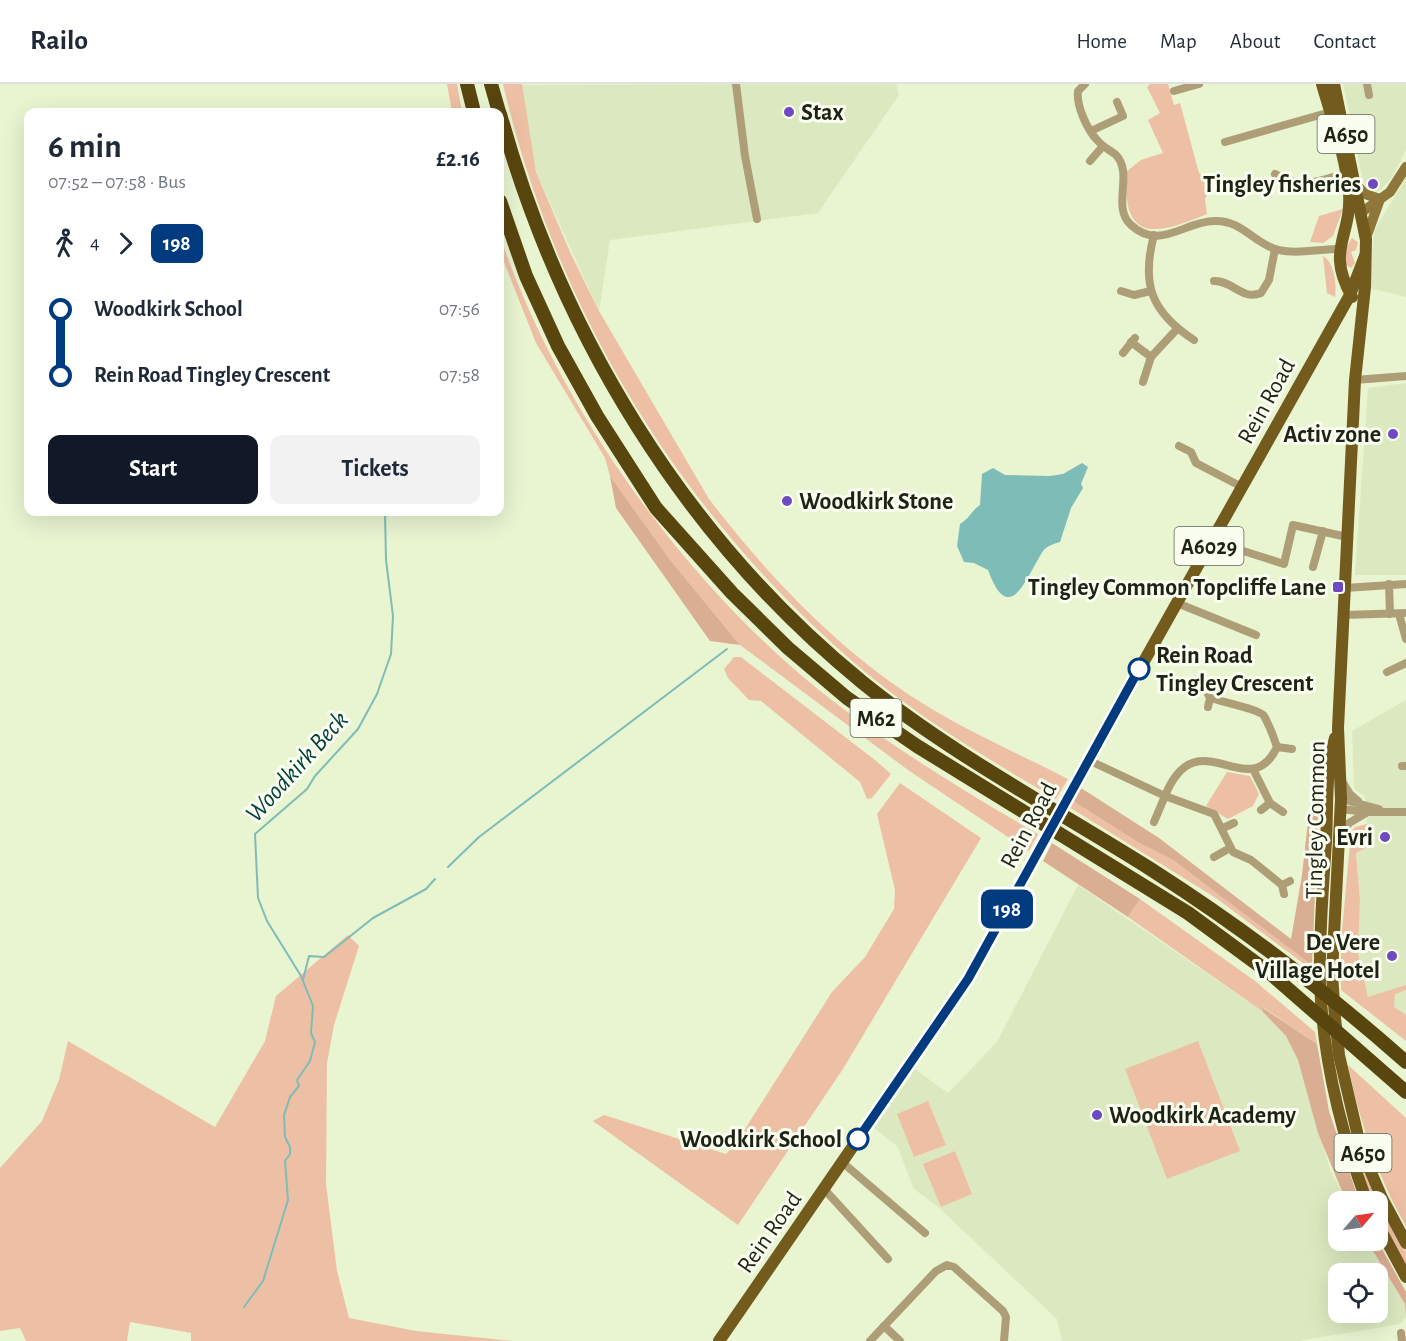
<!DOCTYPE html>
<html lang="en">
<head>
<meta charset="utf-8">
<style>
  body { margin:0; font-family:"Alegreya Sans",sans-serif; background:#f2f2f3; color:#1f2937; height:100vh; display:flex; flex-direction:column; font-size:22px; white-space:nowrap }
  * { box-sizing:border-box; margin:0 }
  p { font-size:20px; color:#747a83 }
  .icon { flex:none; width:33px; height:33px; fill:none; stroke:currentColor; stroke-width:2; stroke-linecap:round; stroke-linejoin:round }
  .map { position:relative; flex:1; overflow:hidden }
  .panel { position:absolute; left:24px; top:24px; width:480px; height:408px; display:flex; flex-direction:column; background:#fff; border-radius:12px; box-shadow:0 6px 24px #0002 }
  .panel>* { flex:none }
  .badge { padding:0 12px; border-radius:9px; font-size:21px; line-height:39px }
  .needle { width:39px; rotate:61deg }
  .fabs { position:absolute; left:1328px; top:1107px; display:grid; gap:12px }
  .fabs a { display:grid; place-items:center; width:60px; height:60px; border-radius:12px; background:#fff; box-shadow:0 6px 24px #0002; font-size:30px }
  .map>.badge { position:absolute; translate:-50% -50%; box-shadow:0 0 0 3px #fff }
  .legs { display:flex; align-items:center; gap:9px; height:66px; padding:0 24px; font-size:20px }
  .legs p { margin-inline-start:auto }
  .overview { display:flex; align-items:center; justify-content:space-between; height:102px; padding:0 24px }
  h1 { font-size:33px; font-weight:600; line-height:45px }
  .button { display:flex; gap:12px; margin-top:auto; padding:12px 24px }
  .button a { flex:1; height:69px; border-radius:12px; background:#111827; color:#fff; font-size:24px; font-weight:600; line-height:69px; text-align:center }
  .button a+a { background:#f2f2f3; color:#1f2937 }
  ul { padding:0 24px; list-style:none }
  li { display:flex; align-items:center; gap:21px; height:66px; font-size:22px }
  li i { display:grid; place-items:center; width:9px; height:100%; margin:0 8px; background:currentColor }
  li i::after { content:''; width:15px; height:15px; margin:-8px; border:4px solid; border-radius:50%; background:#fff }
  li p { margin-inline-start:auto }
  li:first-child i { background:linear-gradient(#0000 50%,currentColor 0) }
  li:last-child i { background:linear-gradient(currentColor 50%,#0000 0) }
  header { display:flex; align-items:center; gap:36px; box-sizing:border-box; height:84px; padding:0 30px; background:#fff; border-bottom:2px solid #e0e1e3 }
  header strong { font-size:28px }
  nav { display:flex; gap:33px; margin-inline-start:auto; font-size:21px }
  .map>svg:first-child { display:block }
  .built { fill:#dce9c0; fill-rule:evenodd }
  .green { fill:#edc0a5 }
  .forest { fill:#daae92 }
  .water { fill:#7ebcb8 }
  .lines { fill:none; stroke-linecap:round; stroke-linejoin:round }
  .stream { stroke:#7ebcb8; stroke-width:2 }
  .street { stroke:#ae9e78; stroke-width:8 }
  .secondary { stroke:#8f763b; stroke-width:10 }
  .primary { stroke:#735b1d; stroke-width:12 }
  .highway { stroke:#59450e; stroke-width:14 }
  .line-1-casing { stroke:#fff; stroke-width:14 }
  .line-1 { stroke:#003b80; stroke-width:9 }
  .poi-dot { fill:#6e49c1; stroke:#fafef0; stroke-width:2 }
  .stop-1-dot { fill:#fff; stroke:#003b80; stroke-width:3 }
  .labels { text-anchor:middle; stroke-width:6; stroke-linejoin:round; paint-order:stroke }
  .shield { fill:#fafef0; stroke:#616557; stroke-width:1.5 }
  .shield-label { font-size:22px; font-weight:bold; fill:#1f2316 }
  .poi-label { font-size:24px; font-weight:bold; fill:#1f2316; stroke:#fafef0; text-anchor:end }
  .street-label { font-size:24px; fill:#1f2316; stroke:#fafef0 }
  .stop-label { font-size:24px; font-weight:bold; fill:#1f2316; stroke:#fafef0; text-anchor:start }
  .water-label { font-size:26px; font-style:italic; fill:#04403e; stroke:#fafef0 }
</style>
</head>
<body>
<header>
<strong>Railo</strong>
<nav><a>Home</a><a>Map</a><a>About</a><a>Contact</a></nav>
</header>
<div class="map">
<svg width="1406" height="1257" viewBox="0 0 1406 1257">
  <rect width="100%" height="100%" fill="#e9f4d1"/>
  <g class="built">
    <path d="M896,0l3,11 -81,118 -208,27 -11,71 -63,-139 -16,-87z"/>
    <path d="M1343,0h63v66l-14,28 -14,14 -11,-5 -4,-6z"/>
    <path d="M1406,94v119l-36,-9 4,-57z"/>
    <path d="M1406,299v192h-51l13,-187z"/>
    <path d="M1406,616v316l-38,-19 -10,-43 2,-54 -4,-47 12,-6 -1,-23 -2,-28 -10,-6 -1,-5 -2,-54z"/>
    <path d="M1078,801l184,126 24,25 12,24 32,109 16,32 -8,1v38l29,1 38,63 1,13 -6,7 -101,17h-237l-5,-22 -120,-113 -23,-17 -17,-43 -23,-18 41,-59 33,24 49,-51zM1338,1190h39v38h-39z"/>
  </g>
  <g class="green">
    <path d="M447,0h10l5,28h-10z"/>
    <path d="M503,0h19l14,88 34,80 29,59 110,188c60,78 129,151 213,204 46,29 98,51 146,76l-12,20c-72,-42 -143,-85 -205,-139 -174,-151 -296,-353 -348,-576z"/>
    <path d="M1150,0h18l6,21 6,-2 19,70 14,7 -8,19 2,15c-52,22 -86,29 -80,-43l14,-11 22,-7 -15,-33 12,-7 -13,-26z"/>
    <path d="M1343,125l-10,27 -10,7 -13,-1 9,-26z"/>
    <path d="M500,152c57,168 180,342 319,454 69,55 143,100 219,144l-9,17 -121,-81 -168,-125 -69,-84 -61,-85 -5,-18 -69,-115 -36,-91z"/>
    <path d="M1352,154l6,4 -2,8 -5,2 4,11 -4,5 -6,-4 1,-16z"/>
    <path d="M1323,172c11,6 14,29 12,41l-8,-4z"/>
    <path d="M734,573h7l134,103 16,14 -19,24 -5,1 -7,-17 -99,-81 -12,-1 -21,-22 -4,-9z"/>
    <path d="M1227,688l23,4 9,18 -6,12 -25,13 -22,-13z"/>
    <path d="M900,699l81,55 -138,231 -105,156 -145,-104 11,-6 122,39 12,-14 94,-148 33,-35 29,-48 1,-19 -18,-76z"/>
    <path d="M1073,717l66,42 34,17 139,104v6l-96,-72 -147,-91z"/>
    <path d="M1367,740l1,23 -12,6 4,47 -2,54 10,43 38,-12v5l-11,4 -1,13 12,8v26l-65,-51v-48l10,-110 4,-5z"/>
    <path d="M1140,815l115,82 60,51 2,12 -53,-36 -2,3 -134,-94z"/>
    <path d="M348,851l11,11 -25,79 -7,38 -1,121 11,87 12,47 67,13 97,10h-322v-8l-61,-11 -3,19h-101l-6,-13 -20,3v-163l42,-47 17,-41 9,-39 147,86 50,-86 11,-45z"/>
    <path d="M1198,957l42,110 -73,28 -42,-110z"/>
    <path d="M1348,981l58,53v108c-29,-50 -46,-104 -58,-161z"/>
    <path d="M928,1017l18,44 -32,12 -17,-43z"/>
    <path d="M955,1067l17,43 -31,13 -18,-43z"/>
    <path d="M1365,1089l41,79v17l-29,-55v-12l-5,-1 -10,-25z"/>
  </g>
  <g class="forest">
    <path d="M610,392l61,85 69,84 -30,-4 -94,-133z"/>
    <path d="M1316,666l5,1 -9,214 -139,-105 -34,-17 -66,-42 8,-13 78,50 132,101 11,-64z"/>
    <path d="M1052,759l88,56 -12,18 -85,-56z"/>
    <path d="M1263,924l54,36 12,67 30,90h-13l-28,-68 -20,-73 -12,-24 -24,-25z"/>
    <path d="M1377,1156l29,52v24l-1,-12 -38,-63z"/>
  </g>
  <path class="water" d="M1082,379l6,4 -7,17 2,4 -12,20 -11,34c-7,2 -13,4 -17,9 -16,24 -33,79 -55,19l-14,-7 -10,-1 -7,-16 3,-22c11,-7 11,-13 20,-19l2,-31 11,-6 12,7 45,1 13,-2z"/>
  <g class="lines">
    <g class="stream">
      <path d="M448,783l31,-30 248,-188"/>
      <path d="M303,896l6,-24 15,1 49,-39 53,-29 9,-10"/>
      <path d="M244,1223l19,-26 25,-81 -3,-39 5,-7v-7l-5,-10 -1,-22 6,-18 9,-11 -2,-6 13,-19 5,-19 -4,-9 2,-27 -12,-30 -34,-55 -9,-23 -3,-64 52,-45 8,-13 43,-47 19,-35 14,-40 2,-38 -7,-56 -1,-48"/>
    </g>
    <g class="street">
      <path d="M736,0l9,72 12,63"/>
      <path d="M1085,0l-7,7c-2,14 9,39 20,50 5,6 12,9 18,14 18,19 -5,52 15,70 28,26 53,-3 82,-4 27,-2 39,20 62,28 19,6 44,0 64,0"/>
      <path d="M1367,0l2,11"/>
      <path d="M1174,7l25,-7"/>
      <path d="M1091,47l32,-15 -6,-14"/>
      <path d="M1225,58l109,-31"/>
      <path d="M1090,77l13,-15"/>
      <path d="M1275,90c26,16 47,7 74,-2"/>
      <path d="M1154,151c-13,49 -3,77 40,105"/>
      <path d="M1214,197c18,-1 28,20 47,12l8,-13 6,-31"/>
      <path d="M1121,207l13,4 17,-4"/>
      <path d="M1131,258l20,15"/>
      <path d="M1123,269l12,-15"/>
      <path d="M1355,296l51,-4"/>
      <path d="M1143,298l8,-25 26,-28"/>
      <path d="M1179,362l12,6 5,11 46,24"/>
      <path d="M1212,457l72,23 9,-39 54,12"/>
      <path d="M1313,483l10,-36"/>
      <path d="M1389,500l1,30"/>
      <path d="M1345,504l61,-4"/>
      <path d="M1177,519l79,32"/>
      <path d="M1399,530l7,25"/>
      <path d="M1344,531l62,-2"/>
      <path d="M1387,588l19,-9"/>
      <path d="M1206,606l4,8 -2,9"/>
      <path d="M1277,663l15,2"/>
      <path d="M1088,676l77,36c32,-80 84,11 112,-49 -3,-9 -9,-24 -13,-31 -3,-6 -44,-15 -54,-18"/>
      <path d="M1402,682h4"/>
      <path d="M1253,685l17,34"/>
      <path d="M1342,697l8,13 8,7"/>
      <path d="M1341,715l38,10"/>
      <path d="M1341,725l26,3h39"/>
      <path d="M1261,726l9,-7 13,9"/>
      <path d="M1154,738l11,-26 49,18 19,38 18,8 31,25"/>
      <path d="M1223,744l11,-5"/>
      <path d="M1341,753l8,-14 17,-10"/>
      <path d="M1214,773l16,-9"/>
      <path d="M1284,810l-2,-9 8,-4"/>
      <path d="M842,1078l83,71"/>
      <path d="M825,1106l63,69"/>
      <path d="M884,1242l16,15"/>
      <path d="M1401,1249l1,8"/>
      <path d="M870,1257l66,-70 11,-6 7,2 49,44 3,6 -2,24"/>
    </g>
    <g class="secondary">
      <path d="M1356,100l9,10 15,5"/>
      <path d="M1362,128l28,-20 16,-25"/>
      <path d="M1366,154l14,-39"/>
    </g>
    <g class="primary">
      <path d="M1322,0c10,35 24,73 27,109 3,44 -24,56 3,104"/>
      <path d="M1334,0l32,156 -1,47 -10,93 -17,348 3,71 -9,175 3,44 4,37 22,94 21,49 24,45"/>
      <path d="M1335,654c-10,35 -7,69 -9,104 -3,46 -7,91 -6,137 2,77 20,151 47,223"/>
      <path d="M1377,1139l29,54"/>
      <path d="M719,1257l249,-362 107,-195 275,-489 15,-39"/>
    </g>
    <g class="highway">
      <path d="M467,0l7,28"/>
      <path d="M491,0l8,28"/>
      <path d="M500,30c61,220 184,423 362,568 89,72 193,127 290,188 89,57 175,122 254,192"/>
      <path d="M500,117l26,75 32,70 39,70 59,92 76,85 56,55 59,50 70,48 271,167 83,61 135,118"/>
    </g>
  </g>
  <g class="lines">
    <defs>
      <path id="line-1" d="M858,1055l110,-160 171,-310"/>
    </defs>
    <use href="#line-1" class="line-1-casing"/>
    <use href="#line-1" class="line-1"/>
  </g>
  <g class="poi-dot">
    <circle cx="789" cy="28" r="6"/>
    <circle cx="1373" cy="100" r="6"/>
    <circle cx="1393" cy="350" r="6"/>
    <circle cx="787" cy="417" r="6"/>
    <rect x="1332" y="497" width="12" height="12" rx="3"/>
    <circle cx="1385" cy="753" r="6"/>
    <circle cx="1392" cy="872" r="6"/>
    <circle cx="1097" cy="1031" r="6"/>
  </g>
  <g class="stop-1-dot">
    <circle cx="1139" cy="585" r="10"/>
    <circle cx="858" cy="1055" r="10"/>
  </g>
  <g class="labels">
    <g class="shield">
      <rect x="1317.5" y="31" width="57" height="38" rx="4.5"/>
      <rect x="1174.5" y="443" width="69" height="38" rx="4.5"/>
      <rect x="850.5" y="615" width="51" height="38" rx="4.5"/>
      <rect x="1334.5" y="1050" width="57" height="38" rx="4.5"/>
    </g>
    <g class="shield-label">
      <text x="1346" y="58">A650</text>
      <text x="1209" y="470">A6029</text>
      <text x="876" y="642">M62</text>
      <text x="1363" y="1077">A650</text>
    </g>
    <g class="poi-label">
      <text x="801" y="36" text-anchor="start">Stax</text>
      <text x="1361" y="108">Tingley fisheries</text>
      <text x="1381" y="358">Activ zone</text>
      <text x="799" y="425" text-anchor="start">Woodkirk Stone</text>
      <text x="1326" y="511">Tingley Common Topcliffe Lane</text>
      <text x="1373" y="761">Evri</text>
      <text x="1380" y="866">De Vere<tspan x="1380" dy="28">Village Hotel</tspan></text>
      <text x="1109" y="1039" text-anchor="start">Woodkirk Academy</text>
    </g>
    <g class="street-label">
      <text transform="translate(1266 317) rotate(-61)" y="8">Rein Road</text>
      <text transform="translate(1315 736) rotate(-89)" y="8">Tingley Common</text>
      <text transform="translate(1028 741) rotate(-62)" y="8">Rein Road</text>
      <text transform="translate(769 1148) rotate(-55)" y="8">Rein Road</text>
    </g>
    <g class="stop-label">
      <text x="1156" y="579">Rein Road<tspan x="1156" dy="28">Tingley Crescent</tspan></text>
      <text x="842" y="1063" text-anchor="end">Woodkirk School</text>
    </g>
    <g class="water-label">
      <text transform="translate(296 682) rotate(-48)" y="9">Woodkirk Beck</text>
    </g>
  </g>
</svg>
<div class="fabs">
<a><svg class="needle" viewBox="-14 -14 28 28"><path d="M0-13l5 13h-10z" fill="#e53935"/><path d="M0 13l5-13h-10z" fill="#747a83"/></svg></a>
<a><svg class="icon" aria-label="locate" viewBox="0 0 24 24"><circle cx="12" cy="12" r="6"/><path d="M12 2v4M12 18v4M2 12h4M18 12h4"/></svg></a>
</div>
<b class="badge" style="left:1007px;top:825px;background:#003b80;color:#fff">198</b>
<section class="panel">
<div class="overview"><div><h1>6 min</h1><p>07:52 – 07:58 · Bus</p></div><b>£2.16</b></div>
<div class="legs"><svg class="icon" aria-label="walk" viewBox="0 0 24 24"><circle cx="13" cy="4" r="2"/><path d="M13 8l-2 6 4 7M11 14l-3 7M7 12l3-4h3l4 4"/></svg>4<svg class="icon" aria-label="forward" viewBox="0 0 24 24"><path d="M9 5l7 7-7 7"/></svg><b class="badge" style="background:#003b80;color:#fff">198</b></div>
<ul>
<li><i style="color:#003b80"></i><b>Woodkirk School</b><p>07:56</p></li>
<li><i style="color:#003b80"></i><b>Rein Road Tingley Crescent</b><p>07:58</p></li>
</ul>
<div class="button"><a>Start</a><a>Tickets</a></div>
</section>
</div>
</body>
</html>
